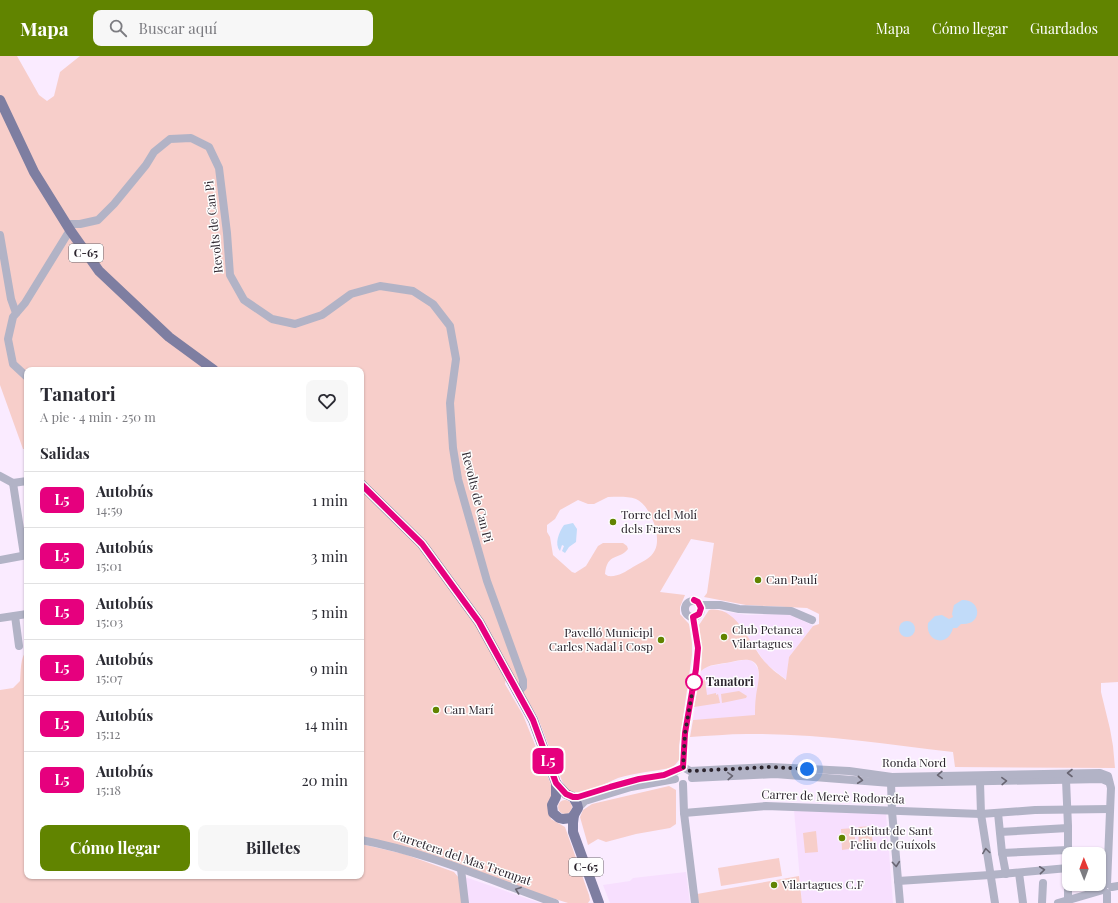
<!DOCTYPE html>
<html lang="es">
<head>
<meta charset="utf-8">
<style>
  body { margin:0; font-family:"Playfair Display",serif; background:#f7f7f7; color:#2b2b33; height:100vh; display:flex; flex-direction:column; font-size:15px; white-space:nowrap }
  * { box-sizing:border-box; margin:0 }
  p { font-size:13px; color:#7c7c81 }
  .icon { flex:none; width:22px; height:22px; fill:none; stroke:currentColor; stroke-width:2; stroke-linecap:round; stroke-linejoin:round }
  .map { position:relative; flex:1; overflow:hidden }
  .side { position:absolute; left:24px; top:311px; width:340px; height:512px; display:flex; flex-direction:column; background:#fff; border-radius:8px; box-shadow:0 1px 3px #0004 }
  .side>* { flex:none }
  .badge { padding:0 8px; border-radius:6px; font-size:14px; line-height:26px }
  .needle { width:26px; rotate:359deg }
  .tools { position:absolute; left:1062px; top:791px; display:grid; gap:8px }
  .tools a { display:grid; place-items:center; width:44px; height:44px; border-radius:8px; background:#fff; box-shadow:0 1px 3px #0004; font-size:20px }
  .you { position:absolute; width:20px; height:20px; margin:-10px; border:3px solid #fff; border-radius:50%; background:#1a73e8; box-shadow:0 0 0 6px #1a73e833 }
  .map>.badge { position:absolute; translate:-50% -50%; box-shadow:0 0 0 2px #fff }
  h2 { padding:0 16px; font-size:15px; line-height:36px }
  .round { display:grid; place-items:center; flex:none; width:42px; height:42px; border-radius:8px; background:#f7f7f7 }
  .head { display:flex; align-items:center; justify-content:space-between; height:68px; padding:0 16px }
  h1 { font-size:19px; font-weight:700; line-height:30px }
  .action { display:flex; gap:8px; margin-top:auto; padding:8px 16px }
  .action a { flex:1; height:46px; border-radius:8px; background:#618400; color:#fff; font-size:16px; font-weight:700; line-height:46px; text-align:center }
  .action a+a { background:#f7f7f7; color:#2b2b33 }
  ul { padding:0; list-style:none }
  li { display:flex; align-items:center; gap:12px; height:56px; padding:0 16px; border-top:1px solid #e1e1e2 }
  li div { flex:1 }
  li b { display:block; font-size:15px }
  li em { font-style:normal }
  li .badge { min-width:44px; font-weight:700; text-align:center }
  header { display:flex; align-items:center; gap:24px; box-sizing:border-box; height:56px; padding:0 20px; background:#618400; color:#fff }
  header strong { font-size:19px }
  nav { display:flex; gap:22px; margin-inline-start:auto; font-size:14px }
  .search { width:280px; height:36px; background:#f7f7f7; display:flex; align-items:center; gap:10px; box-sizing:border-box; padding:0 14px; border-radius:8px; color:#7c7c81; font-size:15px }
  .map>svg:first-child { display:block }
  .built { fill:#f7dffe }
  .green { fill:#f7ceca; fill-rule:evenodd }
  .water { fill:#c1dbf9 }
  .lines { fill:none; stroke-linecap:round; stroke-linejoin:round }
  .minor { stroke:#b2b3c6; stroke-width:8 }
  .major { stroke:#7e7ea1; stroke-width:10 }
  .oneway { stroke:#686572 }
  .line-casing { stroke:#fff; stroke-width:9 }
  .line { stroke:#e6007e; stroke-width:6 }
  .walk { stroke:#2c252e; stroke-width:4; stroke-dasharray:0 7.2 }
  .poi-dot { fill:#618400; stroke:#fefefe; stroke-width:1.5 }
  .stop-dot { fill:#fff; stroke:#e6007e; stroke-width:2 }
  .labels { text-anchor:middle; stroke-width:3; stroke-linejoin:round; paint-order:stroke }
  .shield { fill:#fefefe; stroke:#6b666c; stroke-width:1 }
  .shield-label { font-size:11px; font-weight:bold; fill:#2c252e }
  .street-label { font-size:12px; fill:#2c252e; stroke:#fefefe }
  .poi-label { font-size:12px; fill:#2c252e; stroke:#fefefe; text-anchor:start }
  .stop-label { font-size:12px; font-weight:bold; fill:#2c252e; stroke:#fefefe; text-anchor:start }
</style>
</head>
<body>
<header>
<strong>Mapa</strong>
<div class="search"><svg class="icon" aria-label="search" viewBox="0 0 24 24"><circle cx="10" cy="10" r="6"/><path d="M15 15l6 6"/></svg>Buscar aquí</div>
<nav><a>Mapa</a><a>Cómo llegar</a><a>Guardados</a></nav>
</header>
<div class="map">
<svg width="1118" height="847" viewBox="0 0 1118 847">
  <rect width="100%" height="100%" fill="#faebff"/>
  <g class="built">
    <path d="M721,555l26,4 35,-1 11,1 20,11 -24,31 -2,23 -21,-16 -26,-39 -10,-10z"/>
    <path d="M743,604h7l4,3 4,6 1,11 -3,17 -1,19 -62,4 8,-49 3,-3 7,-2z"/>
    <path d="M794,754l92,4 7,89h-91z"/>
    <path d="M686,816l4,31h-80l-7,-18 27,-4 3,-3z"/>
    <path d="M465,821l75,26h-72z"/>
  </g>
  <g class="green">
    <path d="M0,0h17l22,39 8,6 7,-5 6,-24 20,-16h1038v626l-17,1v9l9,37 3,17 2,22 -160,-1 -2,-15c-68,-8 -137,-19 -206,-18 -19,0 -38,2 -57,3l3,-17 62,-5c0,-6 0,-12 1,-19 1,-10 9,-33 -7,-36 -6,-1 -13,1 -18,2 -10,2 -23,2 -30,9l1,-19 -3,-27 10,-15c30,-5 41,38 58,54 5,6 13,11 19,16l3,-23 24,-31 6,-2v-10l-12,-6 -61,-3 -42,-8 3,-4 7,-50 -23,-4 -31,53 25,3 -5,12v7l9,10 3,19v12l-13,91v14l-4,5 -4,3c-18,3 -36,5 -53,10 -13,5 -30,17 -45,14 -6,-1 -8,-6 -11,-11l-24,-63 -30,-51 -3,17 18,31 31,77 -6,12 3,15 14,8 24,68 1,5 -2,3h-20l-207,-65v-468h-334v79h-4l-23,-64zM608,441c9,0 19,-1 28,2 14,6 26,37 19,51 -4,9 -14,12 -22,17 -8,5 -15,10 -25,9l-3,-2c2,-22 15,-14 23,-25l-1,-3 -4,-3h-20l-5,3 -12,20 -11,7 -3,-1 -19,-17 -3,-18 -3,-5v-7l8,-6 5,-9 18,-10 10,4h6z"/>
    <path d="M27,594v226h334v-32l43,10 50,18 5,6 4,25h-463v-213l13,-2 7,-7c1,-10 0,-24 7,-31z"/>
    <path d="M705,624l2,15 9,-2v2l2,-1 2,9 -26,4 5,-25z"/>
    <path d="M739,635l8,5 -1,2 -24,5 -1,-9z"/>
    <path d="M669,730l7,4v34l-6,4 -34,6 -30,8 -8,-3 -10,6 -8,-28 3,-7 9,-6z"/>
    <circle cx="565" cy="751" r="7"/>
    <path d="M871,770l2,20 -14,2 -1,-21z"/>
    <path d="M854,772l2,20 -14,2 -1,-21z"/>
    <path d="M816,775l2,21 -13,1 -2,-20z"/>
    <path d="M779,802l3,18 -61,10 -3,-18z"/>
    <path d="M799,820l3,27h-104l-1,-9z"/>
  </g>
  <g class="water">
    <path d="M573,467l4,6 -1,13 -7,5 -4,6 -3,-2 2,-5 -2,-1 -2,6c-6,-7 -1,-19 4,-26z"/>
    <path d="M962,544c20,-1 21,26 -1,24l-4,4h-4c-5,20 -28,14 -25,-5l7,-7 7,-1 7,4 4,-2 -1,-3 2,-9z"/>
    <circle cx="907" cy="573" r="8"/>
  </g>
  <g class="lines">
    <g class="minor">
      <path d="M66,168h14l18,-4 16,-16 32,-39 8,-13 16,-13 21,-1 18,9 10,21 8,65 3,42 14,25 28,19 23,5 27,-9 29,-21 29,-8 33,5 20,13 17,22 6,33 -6,44 3,45 5,31 29,102 36,99v7l-6,6"/>
      <path d="M0,179l11,64 5,14"/>
      <path d="M27,321l-14,-13 -5,-25 5,-22 12,-14 45,-73"/>
      <path d="M0,420l13,7"/>
      <path d="M13,427l11,72"/>
      <path d="M13,427l14,-2"/>
      <path d="M0,504l27,-5"/>
      <circle cx="693" cy="553" r="8"/>
      <path d="M700,549h20l19,4 52,2 21,9"/>
      <path d="M15,560l4,30"/>
      <path d="M0,562l27,-4"/>
      <path d="M683,711l2,-34 11,-64 2,-21 -5,-31"/>
      <path d="M692,722l83,-4 116,9 211,-4 7,3"/>
      <path d="M1066,724l2,46v73"/>
      <path d="M980,726l1,32 14,89"/>
      <path d="M891,727l1,28 8,92"/>
      <path d="M683,728l1,29 11,90"/>
      <path d="M573,741h6l31,-10 29,-8 25,-4 12,-4 7,-4 7,4 81,-4 78,4 43,6 208,-4 8,3 3,12 -4,96 -3,1 -1,5"/>
      <path d="M578,752l7,-7 46,-14 44,-8"/>
      <path d="M684,757l82,-7 215,8 54,-4 75,-1"/>
      <path d="M998,757l4,40 4,21"/>
      <path d="M1000,776l68,-4"/>
      <path d="M361,784c65,12 131,41 194,63"/>
      <path d="M1002,797l66,-3"/>
      <path d="M461,813l4,34"/>
      <path d="M1019,817l4,30"/>
      <path d="M898,825l92,-6 78,-7"/>
      <path d="M1112,831l6,-1"/>
      <path d="M1042,847l1,-20"/>
      <path d="M1058,847l45,-13"/>
      <path d="M1107,847v-10"/>
    </g>
    <g class="major">
      <path d="M0,44l34,72 36,58 29,41 70,66 45,33"/>
      <path d="M361,428l61,60 57,78 54,98 23,63v14l-4,8 1,8 6,5 4,1 8,-1 3,-3"/>
      <path d="M556,727l10,11 7,3 4,7 1,4 -4,7 -1,8v9l26,71"/>
    </g>
  </g>
  <defs><path id="oneway-chevron" d="M-2-3.5L2.5 0L-2 3.5" fill="none" stroke-width="1.6" stroke-linecap="round" stroke-linejoin="round"/></defs>
  <g class="oneway">
    <use href="#oneway-chevron" transform="translate(1070 717) rotate(180)"/>
    <use href="#oneway-chevron" transform="translate(940 719) rotate(178)"/>
    <use href="#oneway-chevron" transform="translate(730 720) rotate(-3)"/>
    <use href="#oneway-chevron" transform="translate(860 724) rotate(6)"/>
    <use href="#oneway-chevron" transform="translate(1004 725) rotate(-2)"/>
    <use href="#oneway-chevron" transform="translate(986 795) rotate(-98)"/>
    <use href="#oneway-chevron" transform="translate(896 808) rotate(85)"/>
    <use href="#oneway-chevron" transform="translate(1042 814) rotate(-6)"/>
    <use href="#oneway-chevron" transform="translate(518 834) rotate(-160)"/>
  </g>
  <g class="lines">
    <defs>
      <path id="line" d="M361,428l61,60 57,78 54,98 23,63 10,11 7,3h5l32,-10 29,-8 25,-4 19,-8 2,-34 11,-64 2,-21 -5,-31 6,-3 2,-6 -3,-6 -4,-2"/>
    </defs>
    <use href="#line" class="line-casing"/>
    <use href="#line" class="line"/>
    <path class="walk" d="M694,626l-9,51 -2,34 7,4 81,-4 36,2"/>
  </g>
  <g class="poi-dot">
    <circle cx="613" cy="466" r="4"/>
    <circle cx="758" cy="524" r="4"/>
    <circle cx="724" cy="581" r="4"/>
    <circle cx="661" cy="584" r="4"/>
    <circle cx="436" cy="654" r="4"/>
    <circle cx="842" cy="782" r="4"/>
    <circle cx="774" cy="829" r="4"/>
  </g>
  <circle class="stop-dot" cx="694" cy="626" r="8"/>
  <g class="labels">
    <g class="shield">
      <rect x="69" y="188" width="34" height="18" rx="3"/>
      <rect x="569" y="802" width="34" height="18" rx="3"/>
    </g>
    <g class="shield-label">
      <text x="86" y="201">C-65</text>
      <text x="586" y="815">C-65</text>
    </g>
    <g class="street-label">
      <text transform="translate(214 171) rotate(-96)" y="4">Revolts de Can Pi</text>
      <text transform="translate(477 441) rotate(76)" y="4">Revolts de Can Pi</text>
      <text x="914" y="711">Ronda Nord</text>
      <text transform="translate(833 741) rotate(2)" y="4">Carrer de Mercè Rodoreda</text>
      <text transform="translate(462 802) rotate(19)" y="4">Carretera del Mas Trempat</text>
    </g>
    <g class="poi-label">
      <text x="621" y="463">Torre del Molí<tspan x="621" dy="14">dels Frares</tspan></text>
      <text x="766" y="528">Can Paulí</text>
      <text x="732" y="578">Club Petanca<tspan x="732" dy="14">Vilartagues</tspan></text>
      <text x="653" y="581" text-anchor="end">Pavelló Municipl<tspan x="653" dy="14">Carles Nadal i Cosp</tspan></text>
      <text x="444" y="658">Can Marí</text>
      <text x="850" y="779">Institut de Sant<tspan x="850" dy="14">Feliu de Guíxols</tspan></text>
      <text x="782" y="833">Vilartagues C.F</text>
    </g>
    <g class="stop-label">
      <text x="706" y="630">Tanatori</text>
    </g>
  </g>
</svg>
<div class="tools">
<a><svg class="needle" viewBox="-14 -14 28 28"><path d="M0-13l5 13h-10z" fill="#e53935"/><path d="M0 13l5-13h-10z" fill="#7c7c81"/></svg></a>
</div>
<div class="you" style="left:807px;top:713px"></div>
<b class="badge" style="left:548px;top:705px;background:#e6007e;color:#fff">L5</b>
<section class="side">
<div class="head"><div><h1>Tanatori</h1><p>A pie · 4 min · 250 m</p></div><a class="round"><svg class="icon" aria-label="heart" viewBox="0 0 24 24"><path d="M12 20l-8-8c-3-5 5-10 8-4 3-6 11-1 8 4z"/></svg></a></div>
<h2>Salidas</h2>
<ul>
<li><span class="badge" style="background:#e6007e;color:#fff">L5</span><div><b>Autobús</b><p>14:59</p></div><em>1 min</em></li>
<li><span class="badge" style="background:#e6007e;color:#fff">L5</span><div><b>Autobús</b><p>15:01</p></div><em>3 min</em></li>
<li><span class="badge" style="background:#e6007e;color:#fff">L5</span><div><b>Autobús</b><p>15:03</p></div><em>5 min</em></li>
<li><span class="badge" style="background:#e6007e;color:#fff">L5</span><div><b>Autobús</b><p>15:07</p></div><em>9 min</em></li>
<li><span class="badge" style="background:#e6007e;color:#fff">L5</span><div><b>Autobús</b><p>15:12</p></div><em>14 min</em></li>
<li><span class="badge" style="background:#e6007e;color:#fff">L5</span><div><b>Autobús</b><p>15:18</p></div><em>20 min</em></li>
</ul>
<div class="action"><a>Cómo llegar</a><a>Billetes</a></div>
</section>
</div>
</body>
</html>
